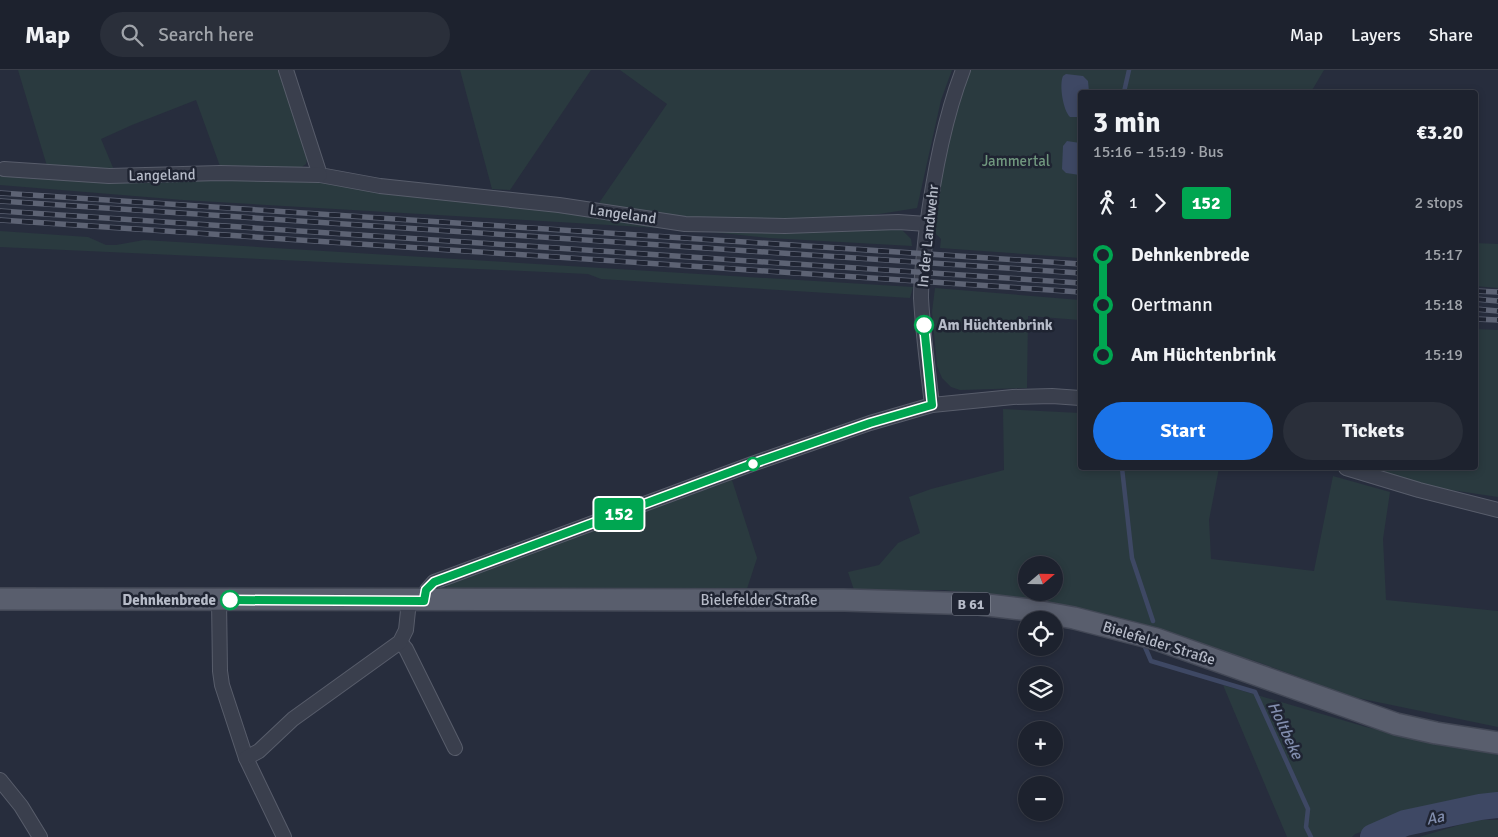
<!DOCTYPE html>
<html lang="en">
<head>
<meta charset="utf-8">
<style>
  body { margin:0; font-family:Signika,sans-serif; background:#2a2f3a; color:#f1f3f6; height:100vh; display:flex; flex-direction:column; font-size:19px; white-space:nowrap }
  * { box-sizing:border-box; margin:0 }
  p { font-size:16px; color:#a0a4aa }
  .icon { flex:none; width:28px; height:28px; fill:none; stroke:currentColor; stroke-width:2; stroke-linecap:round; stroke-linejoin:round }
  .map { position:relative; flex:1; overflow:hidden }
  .panel { position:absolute; left:1078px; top:20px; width:400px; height:380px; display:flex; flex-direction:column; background:#1d222e; border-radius:5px; box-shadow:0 2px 8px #0003,0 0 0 1px #3b3f4a }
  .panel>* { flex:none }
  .badge { padding:0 10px; border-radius:4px; font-size:18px; line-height:32px }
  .needle { width:32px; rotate:70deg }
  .buttons { position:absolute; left:1018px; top:486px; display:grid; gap:10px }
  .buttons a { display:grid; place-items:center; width:45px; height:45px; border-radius:50%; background:#1d222e; box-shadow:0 2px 8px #0003,0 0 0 1px #3b3f4a; font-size:25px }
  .map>.badge { position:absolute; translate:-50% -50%; box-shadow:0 0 0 2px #fff }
  .legs { display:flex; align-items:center; gap:8px; height:55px; padding:0 15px; font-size:16px }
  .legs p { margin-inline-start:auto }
  .overview { display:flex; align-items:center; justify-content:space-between; height:85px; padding:0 15px }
  h1 { font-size:28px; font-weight:700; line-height:38px }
  .primary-button { display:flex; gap:10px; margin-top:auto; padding:10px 15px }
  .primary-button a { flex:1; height:58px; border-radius:30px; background:#1a73e8; color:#fff; font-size:20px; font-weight:700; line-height:58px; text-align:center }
  .primary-button a+a { background:#2a2f3a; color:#f1f3f6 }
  ul { padding:0 15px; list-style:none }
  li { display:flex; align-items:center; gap:18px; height:50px; font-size:19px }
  li i { display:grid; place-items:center; width:8px; height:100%; margin:0 6px; background:currentColor }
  li i::after { content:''; width:12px; height:12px; margin:-6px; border:4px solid; border-radius:50%; background:#1d222e }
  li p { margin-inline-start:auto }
  li:first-child i { background:linear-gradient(#0000 50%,currentColor 0) }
  li:last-child i { background:linear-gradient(currentColor 50%,#0000 0) }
  header { display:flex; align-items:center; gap:30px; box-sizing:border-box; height:70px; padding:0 25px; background:#1d222e; border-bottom:1px solid #3b3f4a }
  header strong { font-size:24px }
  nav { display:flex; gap:28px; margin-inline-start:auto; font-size:18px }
  .search { width:350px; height:45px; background:#2a2f3a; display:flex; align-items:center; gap:12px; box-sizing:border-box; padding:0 18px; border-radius:28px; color:#a0a4aa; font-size:19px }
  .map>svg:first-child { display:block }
  .green { fill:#2a3a3f; fill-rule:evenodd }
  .water { fill:#3e4864 }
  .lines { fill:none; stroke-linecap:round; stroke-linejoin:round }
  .stream { stroke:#3e4864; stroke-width:4.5 }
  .river { stroke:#3e4864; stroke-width:26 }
  .minor-casing { stroke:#585d6b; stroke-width:16 }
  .primary-casing { stroke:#434856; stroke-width:24 }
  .minor { stroke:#3a3f4d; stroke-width:14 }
  .primary { stroke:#595e6d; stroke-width:21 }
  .rail-casing { stroke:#5d6374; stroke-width:5.5 }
  .rail { stroke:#1f2432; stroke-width:4; stroke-dasharray:11; stroke-linecap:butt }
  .line-1-casing { stroke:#fff; stroke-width:11 }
  .line-1 { stroke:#00a651; stroke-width:8 }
  .stop-1-dot { fill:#fff; stroke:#00a651; stroke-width:2.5 }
  .labels { text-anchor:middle; stroke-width:5; stroke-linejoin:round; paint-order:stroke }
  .shield { fill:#1f2432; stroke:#898e9b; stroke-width:1 }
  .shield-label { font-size:14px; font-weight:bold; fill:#b6bbc8 }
  .park-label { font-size:15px; fill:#70977e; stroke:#1f2432 }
  .street-label { font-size:15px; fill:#b6bbc8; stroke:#1f2432 }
  .stop-label { font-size:15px; font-weight:bold; fill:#b6bbc8; stroke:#1f2432; text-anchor:start }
  .water-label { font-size:16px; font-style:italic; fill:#818dad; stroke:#1f2432 }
</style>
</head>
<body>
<header>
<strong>Map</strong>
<div class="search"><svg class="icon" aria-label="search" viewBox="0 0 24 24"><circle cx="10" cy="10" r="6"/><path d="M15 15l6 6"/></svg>Search here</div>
<nav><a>Map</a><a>Layers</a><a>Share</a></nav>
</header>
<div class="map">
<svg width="1498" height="767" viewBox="0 0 1498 767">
  <rect width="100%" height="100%" fill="#272d3d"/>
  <g class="green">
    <path d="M18,0h262l28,86 -2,8 -7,5h-78l-25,-69 -64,25 -31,14 13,31 -67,-4z"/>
    <path d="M460,0h131l-81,120 -18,-1z"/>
    <path d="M620,0h332l-11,30 -24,108 -75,12 -159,-1 -84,-16 68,-99z"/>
    <path d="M969,0h355l-13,22h-231v166l-140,-10 1,-9 -10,-10c9,-54 19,-107 38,-159z"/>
    <path d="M0,105l121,5 166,-3 85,13 225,24 79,15 -493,-29 -183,-15z"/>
    <path d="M901,159l10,10 1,7 -143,-8 -66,-7z"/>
    <path d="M0,161l88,6 18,8h10l28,-5 769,47 -3,11 -309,-19 -13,-5 -588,-27z"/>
    <path d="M1475,173l23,1v44l-23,-2z"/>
    <path d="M935,218l145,12v20l-52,-4 -1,72 -67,2 -9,-3 -9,-9 -5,-12 -5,-54z"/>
    <path d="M1475,259l23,1v167l-81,-12 -53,-17h111z"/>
    <path d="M1003,339l77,4v55h139l-10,52 2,39 103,12 19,-95 57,16 -7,47 3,61 112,11v116l-145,-30 -98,-36 -196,-56 -115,-15h-90l-6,-18 31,-7 19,-22 22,-10 -11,-36 22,-8 73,-19zM1026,495h28v27h-28z"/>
    <path d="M732,410l25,78 -11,34 -299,-3 -1,-4 4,-2z"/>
    <path d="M1223,615l143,42 132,28v38l-21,2 -122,39 -3,3h-65z"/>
    <path d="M1476,750h22v17h-79z"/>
  </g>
  <g class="water">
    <path d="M1066,4l17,2 5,5 1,11h-9v25h-10c-7,-7 -11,-32 -7,-41z"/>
    <path d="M1067,71l13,2v32l-14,-2 -4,-4 1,-23z"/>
  </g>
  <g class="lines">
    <g class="stream">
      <path d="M1124,22l5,-22"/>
      <path d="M1122,398l10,90 21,63"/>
      <path d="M1145,577l6,14 104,31 53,117 -2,18 5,10"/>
    </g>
    <path class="river" d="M1373,767l32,-14 75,-16 18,-2"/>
    <defs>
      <g id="minor">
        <path d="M286,0l34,105 60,11 179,19 126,19 100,2 113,-4 29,2"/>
        <path d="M4,99l105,7 111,-3 100,2"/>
        <path d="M932,335c-4,-35 -9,-71 -11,-107 0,-21 3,-43 5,-64 7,-56 17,-112 37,-164"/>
        <path d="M1346,398l73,22 79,20"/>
        <path d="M219,530l1,71 2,14 24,73 38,79"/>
        <path d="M424,531l3,-11 7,-8 318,-118 118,-41 62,-18 81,-8 39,-1 28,2"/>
        <path d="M400,572l6,7 49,99"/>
        <path d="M246,688l13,-7 34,-32 107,-77 6,-12 3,-29"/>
        <path d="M0,710l21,26 19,31"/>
      </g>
      <path id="primary" d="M0,529l844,1 135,4 51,6 44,8 82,21 240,85 40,9 62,10"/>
    </defs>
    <use href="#minor" class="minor-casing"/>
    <use href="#primary" class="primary-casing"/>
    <use href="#minor" class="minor"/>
    <use href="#primary" class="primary"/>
    <defs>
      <g id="rail">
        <path d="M0,123l1080,71"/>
        <path d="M0,131l1080,72"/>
        <path d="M0,141l1080,72"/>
        <path d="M0,150l1080,72"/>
        <path d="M1475,221l23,1"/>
        <path d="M1475,229l23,2"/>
        <path d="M1475,239l23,2"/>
        <path d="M1475,249l23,1"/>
      </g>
    </defs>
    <use href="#rail" class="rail-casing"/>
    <use href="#rail" class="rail"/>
  </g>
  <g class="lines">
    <defs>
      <path id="line-1" d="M230,530l194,1 2,-11 8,-8 318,-118 118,-41 62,-18 -8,-80"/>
    </defs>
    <use href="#line-1" class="line-1-casing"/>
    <use href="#line-1" class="line-1"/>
  </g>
  <g class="stop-1-dot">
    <circle cx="924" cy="255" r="9"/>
    <circle cx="753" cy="394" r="6"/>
    <circle cx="230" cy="530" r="9"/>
  </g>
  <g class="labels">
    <rect class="shield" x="952" y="522.5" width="38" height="23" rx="4"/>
    <g class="shield-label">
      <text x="971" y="539">B 61</text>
    </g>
    <g class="park-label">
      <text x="1016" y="96">Jammertal</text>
    </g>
    <g class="street-label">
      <text transform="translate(162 105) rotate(-1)" y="5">Langeland</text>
      <text transform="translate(623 144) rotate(8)" y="5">Langeland</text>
      <text transform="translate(928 166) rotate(-84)" y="5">In der Landwehr</text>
      <text x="759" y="535">Bielefelder Straße</text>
      <text transform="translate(1159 573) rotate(17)" y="5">Bielefelder Straße</text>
    </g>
    <g class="stop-label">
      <text x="938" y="260">Am Hüchtenbrink</text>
      <text x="216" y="535" text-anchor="end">Dehnkenbrede</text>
    </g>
    <g class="water-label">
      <text transform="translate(1286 660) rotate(65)" y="6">Holtbeke</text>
      <text transform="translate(1435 747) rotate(-12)" y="6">Aa</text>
    </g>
  </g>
</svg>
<div class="buttons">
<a><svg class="needle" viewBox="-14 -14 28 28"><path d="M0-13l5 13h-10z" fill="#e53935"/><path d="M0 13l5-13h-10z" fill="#a0a4aa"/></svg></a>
<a><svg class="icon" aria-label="locate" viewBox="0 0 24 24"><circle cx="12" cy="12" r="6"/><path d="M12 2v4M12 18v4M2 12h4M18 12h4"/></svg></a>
<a><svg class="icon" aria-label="layers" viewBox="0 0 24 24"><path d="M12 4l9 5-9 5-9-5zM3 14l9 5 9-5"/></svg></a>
<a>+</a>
<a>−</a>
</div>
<b class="badge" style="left:619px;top:444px;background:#00a651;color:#fff">152</b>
<section class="panel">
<div class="overview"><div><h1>3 min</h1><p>15:16 – 15:19 · Bus</p></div><b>€3.20</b></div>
<div class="legs"><svg class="icon" aria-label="walk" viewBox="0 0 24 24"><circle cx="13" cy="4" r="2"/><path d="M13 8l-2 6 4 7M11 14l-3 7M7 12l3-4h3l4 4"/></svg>1<svg class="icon" aria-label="forward" viewBox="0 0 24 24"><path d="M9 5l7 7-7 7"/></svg><b class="badge" style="background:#00a651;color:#fff">152</b><p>2 stops</p></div>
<ul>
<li><i style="color:#00a651"></i><b>Dehnkenbrede</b><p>15:17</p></li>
<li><i style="color:#00a651"></i><span>Oertmann</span><p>15:18</p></li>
<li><i style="color:#00a651"></i><b>Am Hüchtenbrink</b><p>15:19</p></li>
</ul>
<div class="primary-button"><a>Start</a><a>Tickets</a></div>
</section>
</div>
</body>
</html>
